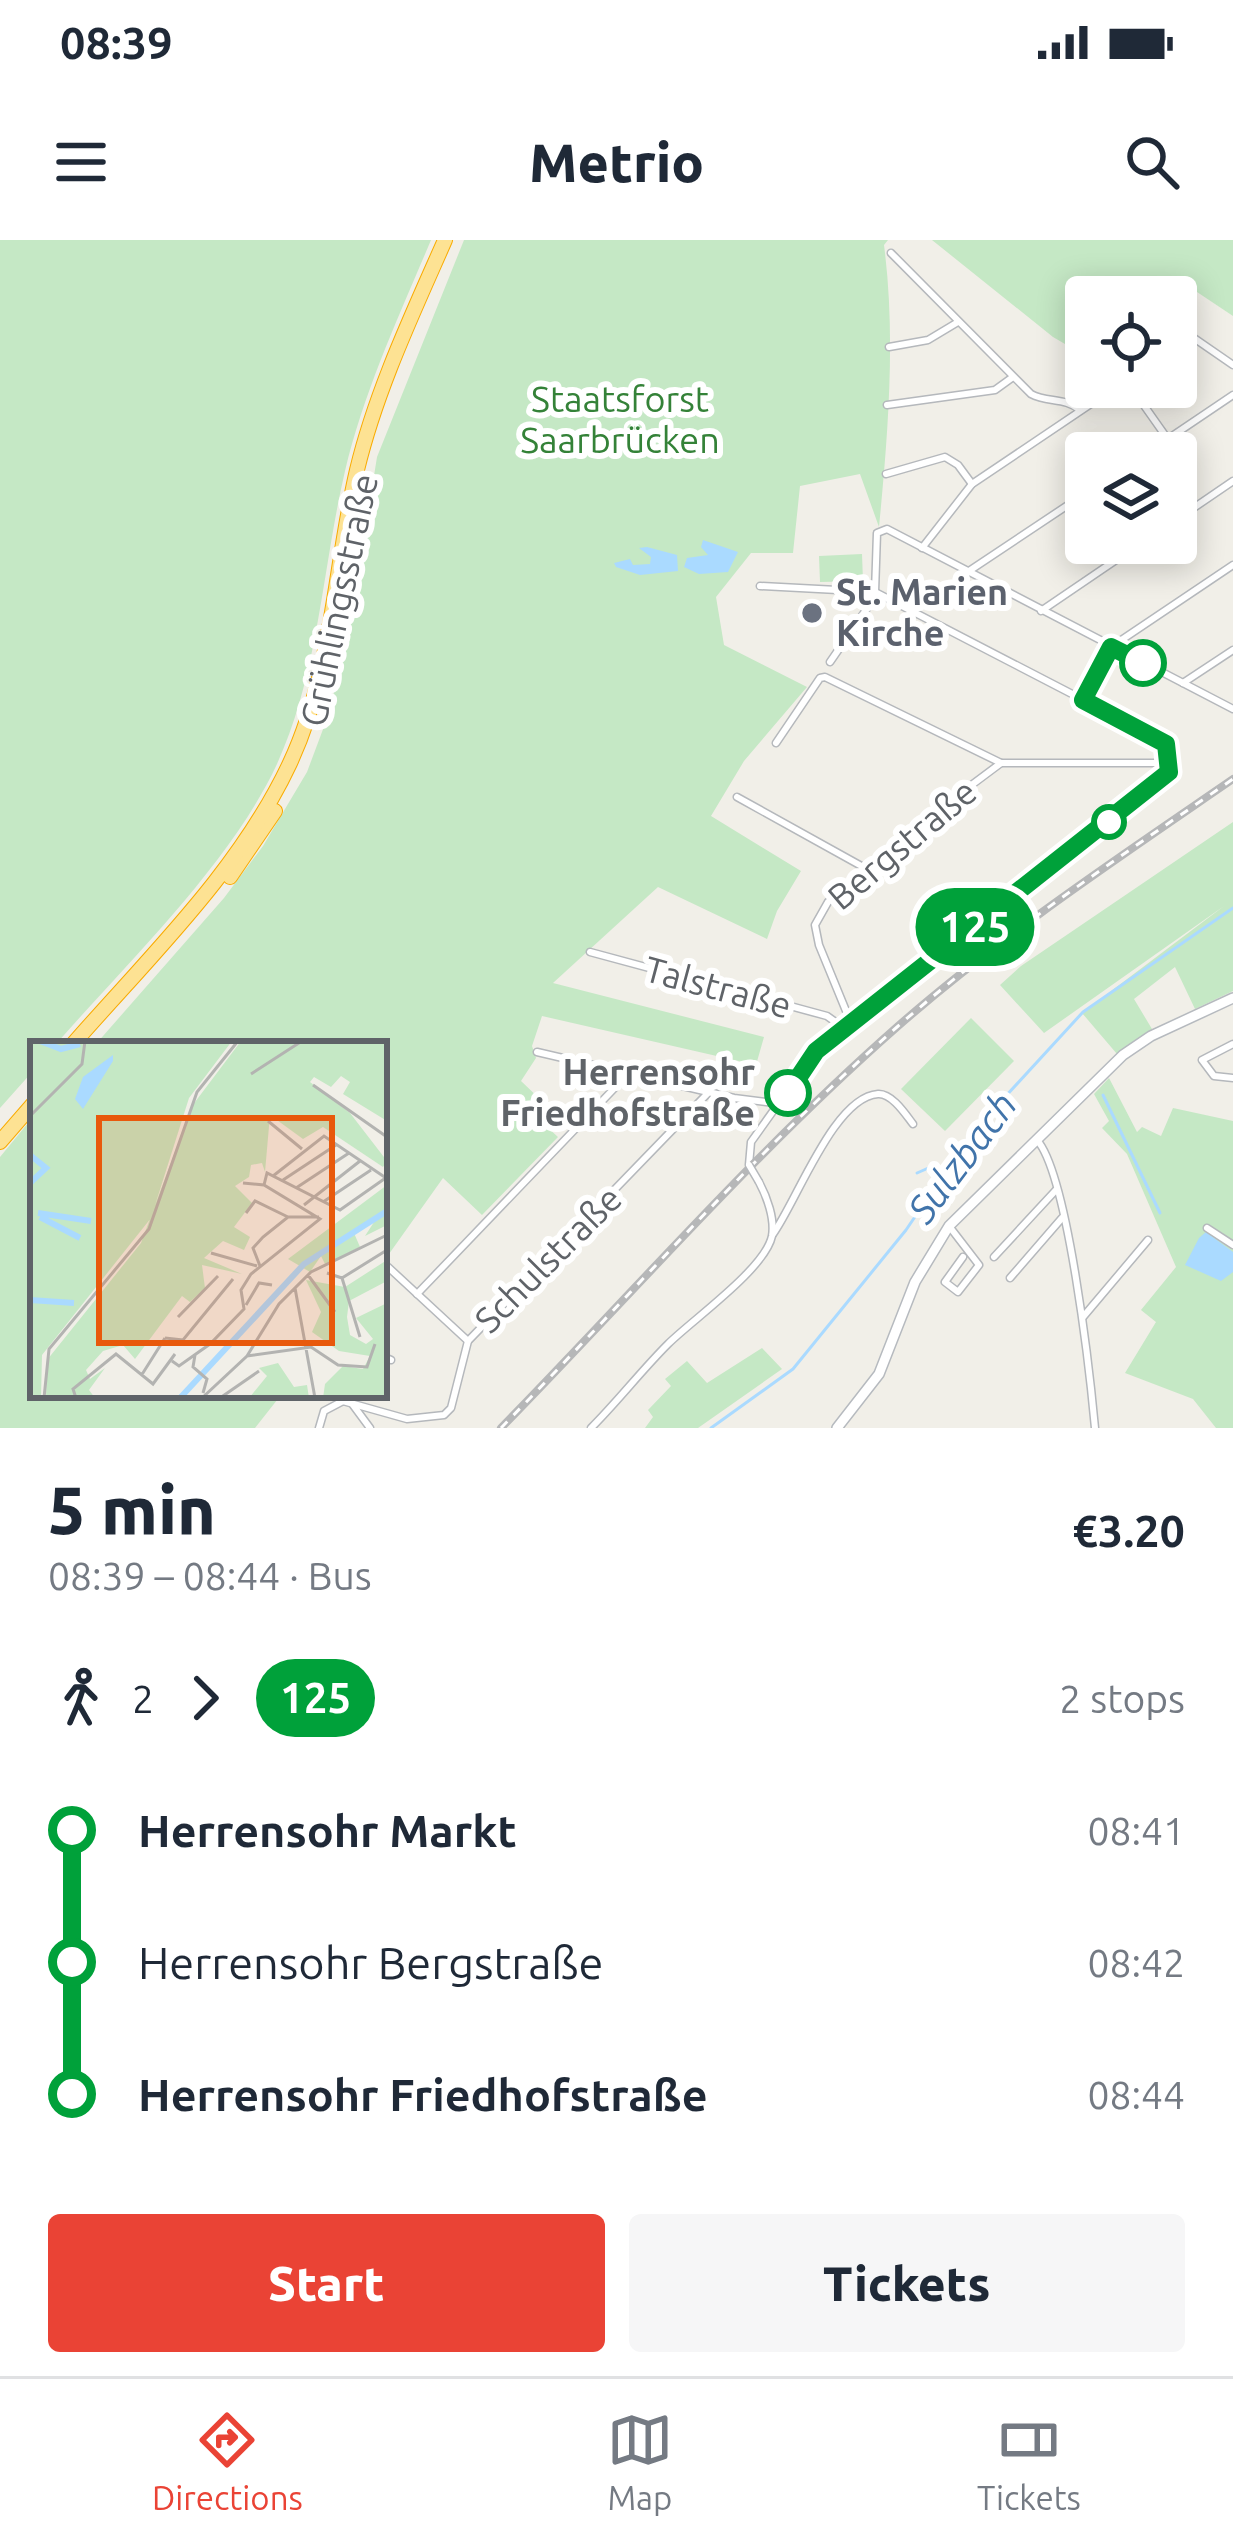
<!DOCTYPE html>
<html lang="en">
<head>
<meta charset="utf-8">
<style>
  body { margin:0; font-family:Ubuntu,sans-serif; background:#f6f6f7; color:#1f2937; height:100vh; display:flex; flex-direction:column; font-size:45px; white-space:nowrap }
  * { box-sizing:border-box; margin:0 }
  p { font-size:39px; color:#747a83 }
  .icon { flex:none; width:66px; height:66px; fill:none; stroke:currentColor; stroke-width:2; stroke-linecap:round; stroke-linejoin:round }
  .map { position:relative; height:1188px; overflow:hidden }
  .side { display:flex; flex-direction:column; background:#fff; flex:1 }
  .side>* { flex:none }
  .badge { padding:0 24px; border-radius:39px; font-size:42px; line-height:78px }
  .buttons { position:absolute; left:1065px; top:36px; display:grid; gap:24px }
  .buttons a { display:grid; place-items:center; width:132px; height:132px; border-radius:12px; background:#fff; box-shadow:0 6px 30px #0003; font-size:60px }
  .map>.badge { position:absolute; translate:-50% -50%; box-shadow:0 0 0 6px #fff }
  .legs { display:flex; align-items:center; gap:18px; height:132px; padding:0 48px; font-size:39px }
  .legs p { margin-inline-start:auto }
  .summary { display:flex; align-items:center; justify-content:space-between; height:204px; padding:0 48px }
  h1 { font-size:66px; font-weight:800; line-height:90px }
  .button { display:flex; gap:24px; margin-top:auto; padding:24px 48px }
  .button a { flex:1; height:138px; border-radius:12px; background:#ea4335; color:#fff; font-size:48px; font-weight:800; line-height:138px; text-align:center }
  .button a+a { background:#f6f6f7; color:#1f2937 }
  ul { padding:0 48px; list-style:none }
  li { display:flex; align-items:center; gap:42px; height:132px; font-size:45px }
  li i { display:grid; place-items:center; width:18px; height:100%; margin:0 15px; background:currentColor }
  li i::after { content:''; width:30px; height:30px; margin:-15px; border:9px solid; border-radius:50%; background:#fff }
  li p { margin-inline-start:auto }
  li:first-child i { background:linear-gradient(#0000 50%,currentColor 0) }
  li:last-child i { background:linear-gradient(currentColor 50%,#0000 0) }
  .status { display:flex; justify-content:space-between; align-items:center; height:84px; padding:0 60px; background:#fff; direction:ltr }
  .status svg { height:33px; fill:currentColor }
  header { display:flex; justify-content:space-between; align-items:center; height:156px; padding:0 48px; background:#fff; font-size:54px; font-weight:800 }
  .tab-bar { display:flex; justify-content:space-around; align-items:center; height:168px; border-top:3px solid #e0e1e3; background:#fff; font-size:33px; color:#747a83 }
  .tab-bar a { display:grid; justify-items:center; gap:6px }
  .tab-bar .on { color:#ea4335 }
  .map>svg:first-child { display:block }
  .green { fill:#c5e8c5 }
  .water { fill:#aadaff }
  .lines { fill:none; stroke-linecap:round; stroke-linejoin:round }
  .stream { stroke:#aadaff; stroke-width:3 }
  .minor-casing { stroke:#b5b8bc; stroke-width:9 }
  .secondary-casing { stroke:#b6babf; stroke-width:12 }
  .motorway-casing { stroke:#f9ab00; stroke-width:16 }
  .minor { stroke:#fff; stroke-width:6 }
  .secondary { stroke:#fff; stroke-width:9 }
  .motorway { stroke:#fde293; stroke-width:14 }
  .rail-casing { stroke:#b6b7b8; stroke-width:8 }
  .rail { stroke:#fff; stroke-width:3; stroke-dasharray:9; stroke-linecap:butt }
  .minor-bridge-casing { stroke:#b5b8bc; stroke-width:9; stroke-linecap:butt }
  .minor-bridge { stroke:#fff; stroke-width:6 }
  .line-1-casing { stroke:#fff; stroke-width:27 }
  .line-1 { stroke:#00a13a; stroke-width:18 }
  .worship-dot { fill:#6b7280; stroke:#fff; stroke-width:4.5 }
  .stop-1-dot { fill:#fff; stroke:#00a13a; stroke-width:6 }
  .labels { text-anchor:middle; stroke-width:12; stroke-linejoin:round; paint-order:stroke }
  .park-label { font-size:36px; fill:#348238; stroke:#fff }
  .worship-label { font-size:36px; font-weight:bold; fill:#5b616d; stroke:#fff; text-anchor:start }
  .street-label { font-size:36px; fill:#5f6368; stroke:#fff }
  .stop-label { font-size:36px; font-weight:bold; fill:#5f6368; stroke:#fff; text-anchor:end }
  .water-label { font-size:39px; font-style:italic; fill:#4174aa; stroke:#fff }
  .inset-river { fill:none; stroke:#aadaff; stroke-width:6 }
  .inset-road { fill:none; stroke:#b3b3b1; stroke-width:3 }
  .view { fill:#e8590c; fill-opacity:0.15; stroke:#e8590c; stroke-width:6 }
  .inset-edge { fill:none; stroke:#5f6368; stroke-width:6 }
</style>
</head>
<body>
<div class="status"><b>08:39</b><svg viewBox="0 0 49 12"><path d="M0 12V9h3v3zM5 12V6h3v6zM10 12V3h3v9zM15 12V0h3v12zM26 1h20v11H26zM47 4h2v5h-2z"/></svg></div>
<header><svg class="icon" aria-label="menu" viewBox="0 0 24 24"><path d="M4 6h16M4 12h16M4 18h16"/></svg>Metrio<svg class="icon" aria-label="search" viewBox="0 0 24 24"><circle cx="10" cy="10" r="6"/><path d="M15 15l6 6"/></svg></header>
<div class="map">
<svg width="1233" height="1188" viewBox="0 0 1233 1188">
  <rect width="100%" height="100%" fill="#f1efe8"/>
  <g class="green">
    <path d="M0,0h431c-32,76 -67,151 -86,231 -23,98 -26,201 -68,293 -46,99 -149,198 -221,280h-23v27l-33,37z"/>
    <path d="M464,0h424l-4,5c12,91 4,190 -5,282l-19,-53 -60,12 -7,67h-42l-35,44 8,48 83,42 -63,74 -33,55 90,55 -24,40 -10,28 -109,-52 -105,96 211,54 -8,28 -214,-49 -10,30 4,12 -15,23 22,21 -9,13 24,22 -76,78 -39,-37 -59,83v-217h-288l128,-146 39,-52 44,-74 21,-56 20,-78 29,-181z"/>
    <path d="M932,0h301v76l-48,-32 -21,13h-78v48l-9,6 -24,-14z"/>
    <path d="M862,314l1,27 -43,1 -1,-26z"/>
    <path d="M1233,582v169l-38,18 -20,-42 -41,32 18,30 -35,25 -35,-41 142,-107 -180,127 -44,-48 21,-19z"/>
    <path d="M971,778l43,43 -69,70 -44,-42z"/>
    <path d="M1109,838l28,54 5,-5 19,9 12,-28 60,13v307h-17l-23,-29 -68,-26 31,-51 -15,-12 35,-43 -49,-113 -25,-26 7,-7 -15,-27z"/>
    <path d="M33,877v278h248l-26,33h-255v-271z"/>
    <path d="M762,1108l20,21 -84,59h-53l8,-11 -5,-7 23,-24 -6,-7 22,-18 20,22z"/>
  </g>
  <g class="water">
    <path d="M703,300l35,12 -10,20 -29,2 -15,-7 3,-9 21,-3 -7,-8z"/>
    <path d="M647,307l30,8 1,16 -38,4 -24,-8 -2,-4 16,-4 3,6 17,-1 1,-7 -12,-9z"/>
    <path d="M1206,992l27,20v20l-12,9 -36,-16 14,-27z"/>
  </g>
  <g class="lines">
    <g class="stream">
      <path d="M1103,855l57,118"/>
      <path d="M917,933l16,-7"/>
      <path d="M711,1188l82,-59 113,-139 65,-96 112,-122 150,-104"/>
    </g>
    <defs>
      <g id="minor">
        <path d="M891,13l140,141c16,9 34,3 49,16"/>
        <path d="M1176,106l15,-10 42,29"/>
        <path d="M889,107l39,-7 30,-18"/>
        <path d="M1131,147l36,51"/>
        <path d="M887,165l108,-15 18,-13"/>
        <path d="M1147,213l86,-58"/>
        <path d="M886,234l59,-17 13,8 14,19"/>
        <path d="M1176,280l57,-39"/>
        <path d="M922,308l50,-64 144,-97"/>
        <path d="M966,333l120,-80"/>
        <path d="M760,346l115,6"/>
        <path d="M875,352l2,-59 10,-4 346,180"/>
        <path d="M1041,371l100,-68"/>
        <path d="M830,422l47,-68"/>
        <path d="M1183,443l50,-33"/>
        <path d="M1083,460l28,-53 122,-82"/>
        <path d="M776,503l44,-65 5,-1 176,86"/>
        <path d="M737,557l128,71"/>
        <path d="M590,712l237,64 17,12"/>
        <path d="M851,783l-32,-78 -4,-20 13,-23 86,-74 87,-65h170"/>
        <path d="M1233,804l-31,16 12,16 19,2"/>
        <path d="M537,812l197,46 48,6"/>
        <path d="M1037,900c31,35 53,234 58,288"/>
        <path d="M749,925l2,-23 65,-91 353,-279 1,-19 -13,-15 -282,-146"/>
        <path d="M949,986l30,39 -21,27 -13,-10 18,-25"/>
        <path d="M1207,988l26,17"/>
        <path d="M773,994c24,-33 61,-137 105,-140 14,-1 28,21 35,30"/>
        <path d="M994,1017l62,-67"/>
        <path d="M388,1027l80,74"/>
        <path d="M1010,1038l52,-60"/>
        <path d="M417,1054l211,-220"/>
        <path d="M1083,1077l65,-77"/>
        <path d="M384,1117l7,3"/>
        <path d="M353,1165l17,23"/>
        <path d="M319,1188l5,-17 19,-10 64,18 37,-4 7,-7 17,-67 241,-249"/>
        <path d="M591,1188c27,-27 50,-57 77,-84 24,-24 97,-75 104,-108 3,-17 -5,-39 -13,-54"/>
      </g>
      <path id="secondary" d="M837,1188l42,-54 36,-92 34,-56 174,-171 28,-19 82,-38"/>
      <g id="motorway">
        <path d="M230,637l45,-66"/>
        <path d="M73,804c77,-88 167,-174 217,-281 43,-92 44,-195 67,-293 19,-79 55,-155 88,-230"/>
        <path d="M0,902l33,-38"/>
      </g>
    </defs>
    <use href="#minor" class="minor-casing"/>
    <use href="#secondary" class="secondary-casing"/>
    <use href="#motorway" class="motorway-casing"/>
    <use href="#minor" class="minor"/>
    <use href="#secondary" class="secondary"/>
    <use href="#motorway" class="motorway"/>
    <defs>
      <path id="rail" d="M501,1188c131,-134 255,-277 396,-401 105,-92 221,-169 336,-248"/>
    </defs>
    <use href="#rail" class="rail-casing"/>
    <use href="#rail" class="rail"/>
    <defs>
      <path id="minor-bridge" d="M749,925l10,17"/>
    </defs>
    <use href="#minor-bridge" class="minor-bridge-casing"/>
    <use href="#minor-bridge" class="minor-bridge"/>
  </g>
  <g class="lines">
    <defs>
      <path id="line-1" d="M788,853l28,-42 353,-279 -3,-28 -83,-44 28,-53 32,16"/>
    </defs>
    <use href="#line-1" class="line-1-casing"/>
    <use href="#line-1" class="line-1"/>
  </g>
  <circle class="worship-dot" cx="812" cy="373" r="12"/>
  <g class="stop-1-dot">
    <circle cx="1143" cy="423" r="21"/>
    <circle cx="1109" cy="582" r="15"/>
    <circle cx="788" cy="853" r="21"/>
  </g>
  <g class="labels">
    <g class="park-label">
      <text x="620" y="172">Staatsforst<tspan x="620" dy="41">Saarbrücken</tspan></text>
    </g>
    <g class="worship-label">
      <text x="836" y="365">St. Marien<tspan x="836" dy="41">Kirche</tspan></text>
    </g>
    <g class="street-label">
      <text transform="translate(339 360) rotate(-78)" y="13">Grühlingsstraße</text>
      <text transform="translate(902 604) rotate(-40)" y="13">Bergstraße</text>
      <text transform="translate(718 747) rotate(15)" y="13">Talstraße</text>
      <text transform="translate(548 1019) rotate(-45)" y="13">Schulstraße</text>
    </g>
    <g class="stop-label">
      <text x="755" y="845">Herrensohr<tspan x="755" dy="41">Friedhofstraße</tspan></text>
    </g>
    <g class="water-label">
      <text transform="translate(962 917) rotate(-53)" y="14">Sulzbach</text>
    </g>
  </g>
  <g transform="translate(30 801)">
    <rect width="357" height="357" fill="#f1efe8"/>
    <path d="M0,0h202l-43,57 -38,120 -109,137 -1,43h-11zM211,0h146v80l-44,-27 7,-12 -9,-6 -10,11 -17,-10 -4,5 40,31 37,48 -4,6 -60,-40 -20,12 -33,-24 -5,57 -3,-9 -11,2 -2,12 -14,9 17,17 -18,24 16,10 -6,13 -21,-9 -19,17 38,16 -40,-9 3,23 -15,14 -8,-6 -47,63 -12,-14 -20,6 -17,19 4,9 15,-11 -16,22 6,8h-49l1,-38 94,-117 51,-137zM357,144v40l-22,11 11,-17 -22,14 6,14 -35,17 -4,-8 -11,16 -22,-13zM357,219v21l-38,20 -2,16 3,18 16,9 7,-5 -17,-21 31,-15v95h-64l2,-14 18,-18 20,3 7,-13 -31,-5 -27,-19 9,-20 -15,-32 39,7zM248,322l16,24 13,-2 2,13h-60l18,-22 -8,-8z" fill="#c5e8c5"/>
    <path d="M83,14v6l-30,48 -8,-10 8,-22z" fill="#aadaff"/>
    <path class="inset-river" d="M10,0l21,8 19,-5M0,114l16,13 -16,15M8,172l53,8M10,176l40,21M0,259l44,3M150,357l124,-134 83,-53"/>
    <path class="inset-road" d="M221,33l51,-33M283,44l74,52M0,75l52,-52 3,-23M238,80l34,28M243,135l51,-40 62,42M253,139l53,-35M234,144l3,-12 73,37 47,-33M266,147l53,-35M293,161l48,-32M274,164l56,-44M216,172l9,-12 33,16M181,212l46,13M230,225l-7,-18 10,-11 25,-20h31M297,232l15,5 18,59M278,234l27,37M312,237l45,-28M265,247l20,110M216,264l13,-22 13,2M148,276l40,-41M135,297l18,2 50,-61M165,314l-2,12 14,12 -4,14M217,315l64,-9 27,18 29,2 8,-23M142,320l7,5 31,-22 34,-35 -3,-19 10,-16 69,-55 -56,-34 -21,-2M111,335l24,-38M14,357l5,-49 100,-120 48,-137 41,-51M46,357l-3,-9 43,-35 37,30 22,-30M172,357l45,-42 32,-52 32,-32 76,-37M190,357l39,-27"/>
    <path class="view" d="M69,77h233v225h-233z"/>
    <rect width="357" height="357" class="inset-edge"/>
  </g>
</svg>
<div class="buttons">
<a><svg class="icon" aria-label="locate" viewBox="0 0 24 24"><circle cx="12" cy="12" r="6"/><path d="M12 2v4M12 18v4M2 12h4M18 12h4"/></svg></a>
<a><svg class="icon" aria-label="layers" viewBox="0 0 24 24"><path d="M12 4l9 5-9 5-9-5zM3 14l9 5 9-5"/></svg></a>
</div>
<b class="badge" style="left:975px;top:687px;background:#00a13a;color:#fff">125</b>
</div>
<section class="side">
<div class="summary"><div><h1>5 min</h1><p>08:39 – 08:44 · Bus</p></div><b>€3.20</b></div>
<div class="legs"><svg class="icon" aria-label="walk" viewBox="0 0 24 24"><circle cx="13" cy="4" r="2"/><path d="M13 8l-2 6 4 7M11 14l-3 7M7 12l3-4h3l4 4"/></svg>2<svg class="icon" aria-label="forward" viewBox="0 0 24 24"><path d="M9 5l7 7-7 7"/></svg><b class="badge" style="background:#00a13a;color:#fff">125</b><p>2 stops</p></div>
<ul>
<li><i style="color:#00a13a"></i><b>Herrensohr Markt</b><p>08:41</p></li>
<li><i style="color:#00a13a"></i><span>Herrensohr Bergstraße</span><p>08:42</p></li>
<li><i style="color:#00a13a"></i><b>Herrensohr Friedhofstraße</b><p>08:44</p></li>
</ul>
<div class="button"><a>Start</a><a>Tickets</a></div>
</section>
<nav class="tab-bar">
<a class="on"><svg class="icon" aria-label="directions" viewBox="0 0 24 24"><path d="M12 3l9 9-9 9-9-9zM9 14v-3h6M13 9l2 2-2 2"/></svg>Directions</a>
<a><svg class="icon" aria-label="map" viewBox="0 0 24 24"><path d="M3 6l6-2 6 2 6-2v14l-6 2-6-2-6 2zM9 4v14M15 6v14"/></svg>Map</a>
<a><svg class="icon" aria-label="tickets" viewBox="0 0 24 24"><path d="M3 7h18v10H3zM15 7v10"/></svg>Tickets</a>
</nav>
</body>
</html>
